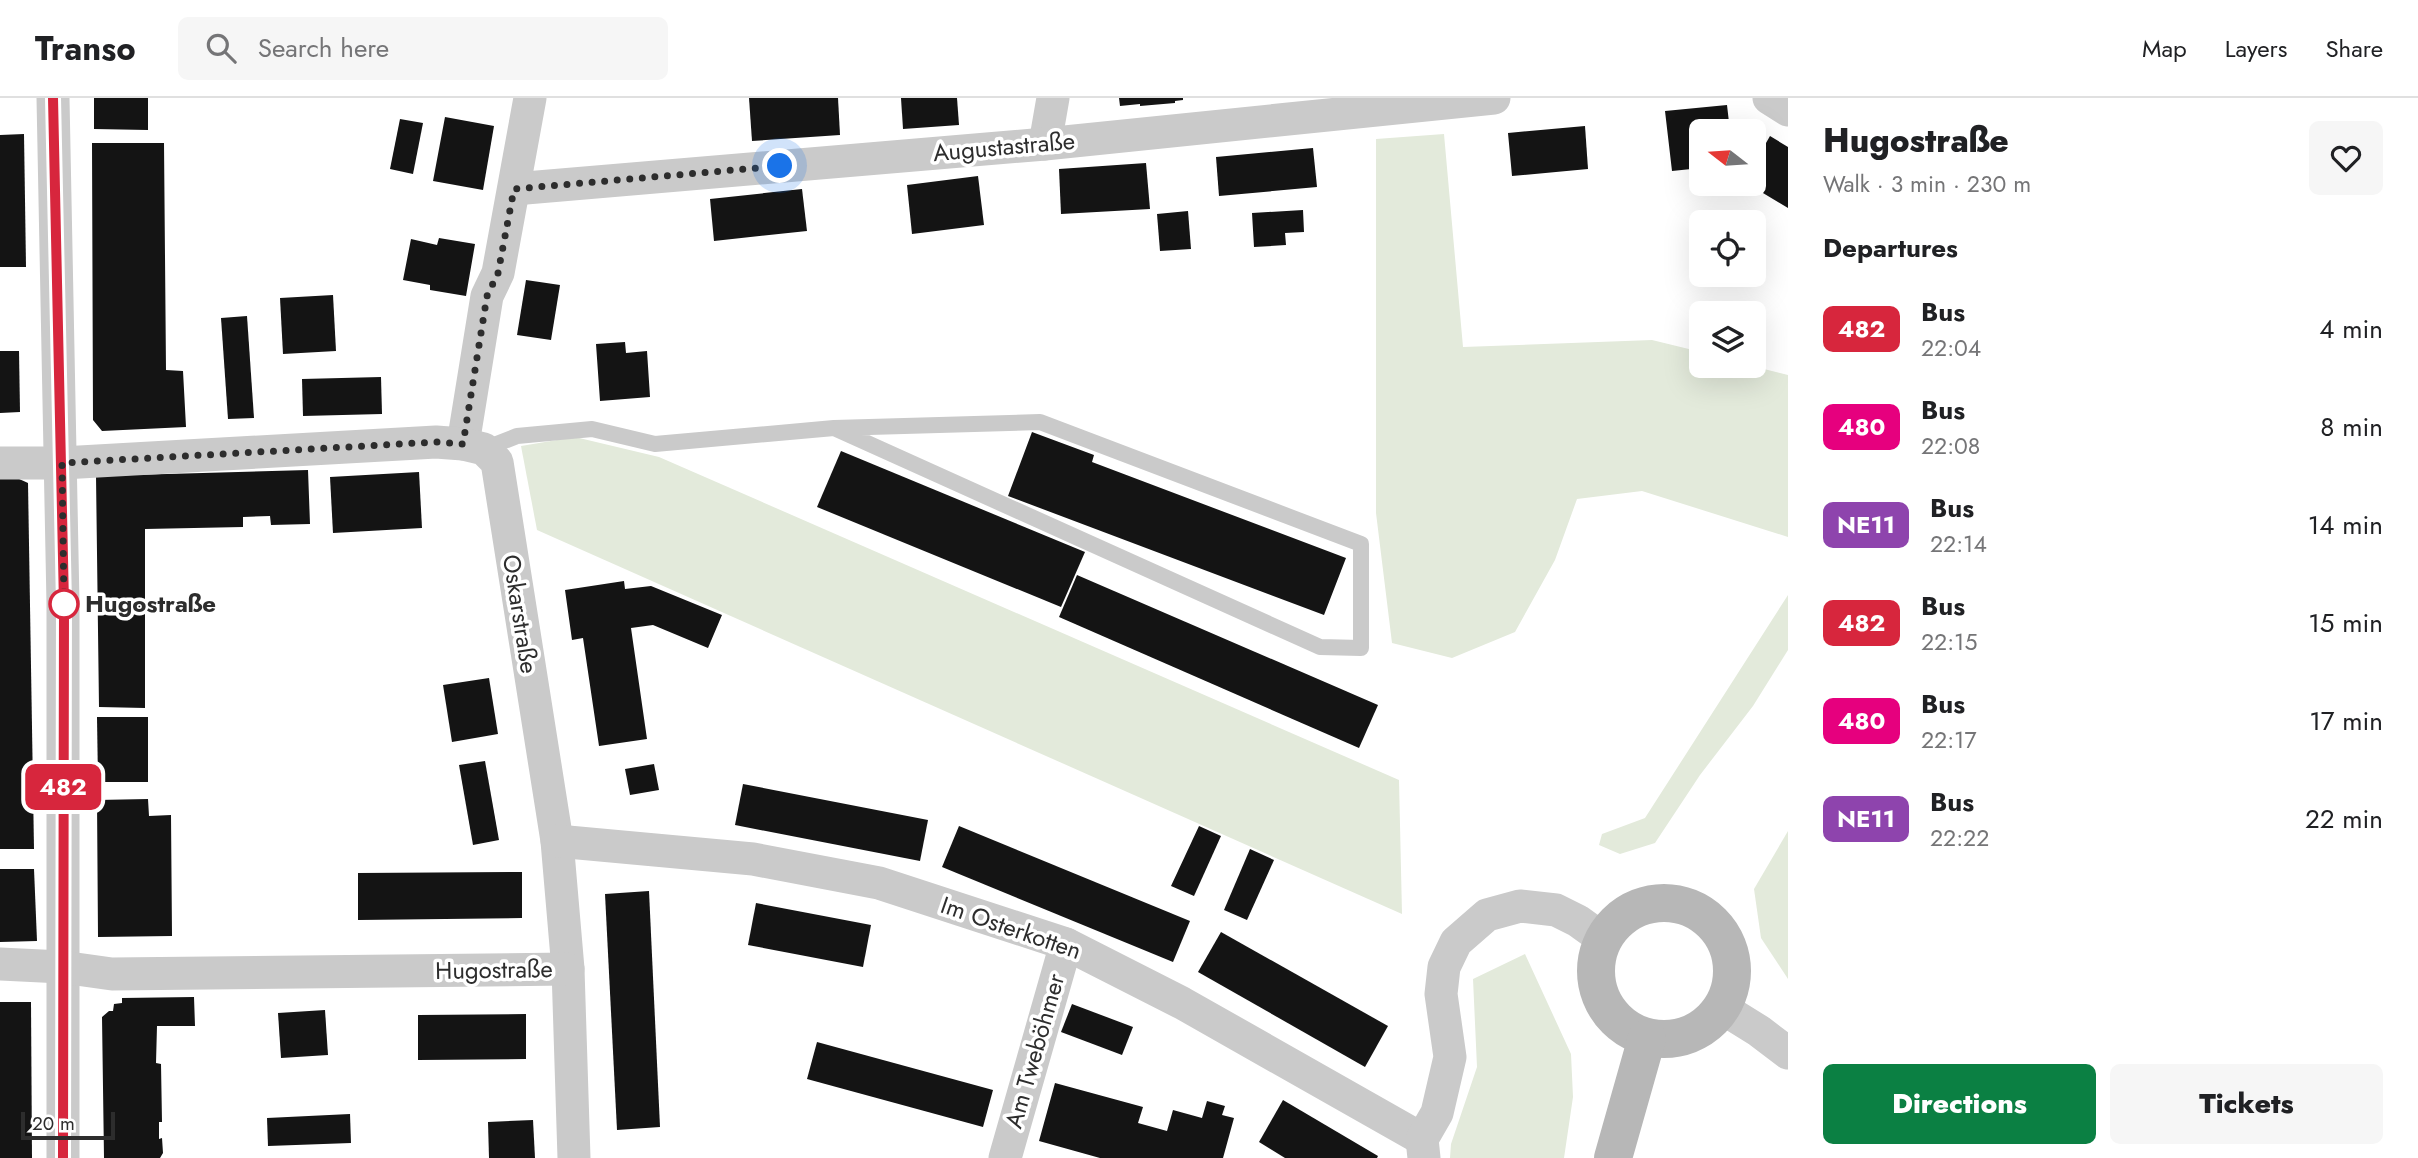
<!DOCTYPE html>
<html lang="en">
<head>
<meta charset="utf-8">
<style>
  body { margin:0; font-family:Jost,sans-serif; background:#f6f6f6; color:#202124; height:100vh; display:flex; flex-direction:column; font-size:26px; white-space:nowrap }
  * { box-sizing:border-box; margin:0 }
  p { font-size:23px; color:#757577 }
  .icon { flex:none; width:38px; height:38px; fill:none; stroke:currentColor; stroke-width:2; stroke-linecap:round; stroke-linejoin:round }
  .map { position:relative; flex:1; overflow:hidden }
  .side { display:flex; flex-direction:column; background:#fff; width:630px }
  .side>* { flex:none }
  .badge { padding:0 14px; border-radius:10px; font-size:24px; line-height:46px }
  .needle { width:46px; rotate:287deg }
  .buttons { position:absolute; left:1689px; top:21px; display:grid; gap:14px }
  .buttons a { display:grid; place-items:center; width:77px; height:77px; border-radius:10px; background:#fff; box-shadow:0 7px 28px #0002; font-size:35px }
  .scale { position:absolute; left:21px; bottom:18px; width:94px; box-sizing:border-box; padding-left:7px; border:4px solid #2d2d2d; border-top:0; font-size:19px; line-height:24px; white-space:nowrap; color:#2d2d2d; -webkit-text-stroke:5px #fff; paint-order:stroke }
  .you { position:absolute; width:35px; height:35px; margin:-18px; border:5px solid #fff; border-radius:50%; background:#1a73e8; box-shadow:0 0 0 10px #1a73e833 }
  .map>.badge { position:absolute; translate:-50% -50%; box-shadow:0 0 0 4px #fff }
  h2 { padding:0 35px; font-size:26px; line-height:63px }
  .round { display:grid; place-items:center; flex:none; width:74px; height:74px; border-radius:10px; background:#f6f6f6 }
  .head { display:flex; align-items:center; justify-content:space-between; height:119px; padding:0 35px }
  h1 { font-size:33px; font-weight:800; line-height:52px }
  .action { display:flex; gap:14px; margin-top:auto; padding:14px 35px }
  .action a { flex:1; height:80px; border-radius:10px; background:#0b8043; color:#fff; font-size:28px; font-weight:800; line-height:80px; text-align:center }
  .action a+a { background:#f6f6f6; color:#202124 }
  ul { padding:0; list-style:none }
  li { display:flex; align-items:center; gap:21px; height:98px; padding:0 35px }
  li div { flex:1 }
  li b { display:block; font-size:26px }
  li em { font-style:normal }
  li .badge { min-width:77px; font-weight:700; text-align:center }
  header { display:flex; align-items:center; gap:42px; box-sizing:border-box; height:98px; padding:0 35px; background:#fff; border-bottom:2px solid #e0e0e0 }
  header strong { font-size:33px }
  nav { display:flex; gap:38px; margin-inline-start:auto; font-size:24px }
  .search { width:490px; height:63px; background:#f6f6f6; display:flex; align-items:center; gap:18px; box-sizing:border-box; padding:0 24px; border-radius:10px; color:#757577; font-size:26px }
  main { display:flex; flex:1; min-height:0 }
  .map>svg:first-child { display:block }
  .green { fill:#e3eadb }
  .building { fill:#141414 }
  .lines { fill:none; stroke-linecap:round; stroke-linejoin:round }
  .lane { stroke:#cacaca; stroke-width:16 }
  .street { stroke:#cacaca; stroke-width:33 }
  .secondary { stroke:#b7b7b7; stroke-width:38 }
  .line-casing { stroke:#fff; stroke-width:16 }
  .line { stroke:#d7263d; stroke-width:10 }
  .walk { stroke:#2d2d2d; stroke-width:7; stroke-dasharray:0 12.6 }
  .stop-dot { fill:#fff; stroke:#d7263d; stroke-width:3.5 }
  .labels { text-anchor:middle; stroke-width:7; stroke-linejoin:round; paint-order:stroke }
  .street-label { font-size:24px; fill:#2d2d2d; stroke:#fff }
  .stop-label { font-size:24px; font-weight:bold; fill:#2d2d2d; stroke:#fff; text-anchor:start }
</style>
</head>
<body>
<header>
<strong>Transo</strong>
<div class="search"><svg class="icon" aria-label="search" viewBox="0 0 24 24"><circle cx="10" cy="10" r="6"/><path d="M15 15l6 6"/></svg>Search here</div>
<nav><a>Map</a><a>Layers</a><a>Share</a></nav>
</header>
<main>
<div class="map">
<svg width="1788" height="1060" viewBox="0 0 1788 1060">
  <rect width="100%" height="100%" fill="#fff"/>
  <g class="green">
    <path d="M1444,36l19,213 189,-7 49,12v14h51l36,9v162l-146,-46 -65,8 -22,61 -40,72 -63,26 -60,-15 -16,-130v-374z"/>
    <path d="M575,339l84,20 740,323 3,134 -865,-384 -16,-84z"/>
    <path d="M1788,497v55l-35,56 -53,69 -45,68 -35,11 -21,-9 3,-11 43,-16z"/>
    <path d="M1788,733v148l-27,-41 -7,-49z"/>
    <path d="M1525,856l46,100 2,43 -9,61h-114l1,-14 26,-77 -4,-88z"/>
  </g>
  <g class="building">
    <path d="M94,0h54v32l-54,-1z"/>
    <path d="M749,0h89l2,37 -88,6z"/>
    <path d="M901,0h56l2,27 -56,4z"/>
    <path d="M1119,0h64v2l-8,1v2l-35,3v-2l-20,2z"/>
    <path d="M1727,7l3,26h-29v37l-29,3 -7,-60z"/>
    <path d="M445,19l49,9 -11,64 -50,-9z"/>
    <path d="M400,21l23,4 -10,51 -23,-5z"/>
    <path d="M1585,28l3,43 -76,7 -4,-43z"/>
    <path d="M24,36l2,133h-26v-132z"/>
    <path d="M1770,38l18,11v61l-40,-24h6v-20z"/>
    <path d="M92,45h72l2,227 17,1 3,56 -84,4 -9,-11z"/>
    <path d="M1313,50l4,39 -98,9 -3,-39z"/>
    <path d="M1146,65l4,46 -89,5 -2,-45z"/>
    <path d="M978,78l6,49 -72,9 -5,-49z"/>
    <path d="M802,91l5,42 -93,10 -4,-42z"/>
    <path d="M1303,112l1,22 -19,1 1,12 -32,2 -2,-34z"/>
    <path d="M1188,113l3,38 -31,2 -3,-37z"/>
    <path d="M439,140l36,6 -9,52 -36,-6v-5l-27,-5 8,-41 26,6z"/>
    <path d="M526,182l34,5 -9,55 -34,-5z"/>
    <path d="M333,197l3,56 -53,3 -3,-56z"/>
    <path d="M247,218l7,102 -26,1 -7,-101z"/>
    <path d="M625,244l1,11 21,-2 3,46 -50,4 -4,-57z"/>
    <path d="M0,253h19l1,61 -20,1z"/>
    <path d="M381,279l1,37 -79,2 -1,-37z"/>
    <path d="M1032,334l62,23 -2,7 254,96 -22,57 -316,-119z"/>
    <path d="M841,353l244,101 -24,55 -244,-100z"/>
    <path d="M308,372l2,54 -39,1 -1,-9 -27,1v10l-98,2v179l-46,-1 -3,-231z"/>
    <path d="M419,374l3,56 -89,5 -3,-56z"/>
    <path d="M0,380h17l11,5 6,366h-34z"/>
    <path d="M1077,477l301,130 -19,43 -300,-131z"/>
    <path d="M624,483l1,8 26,-3 71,29 -14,33 -55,-23 -22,3 16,111 -48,7 -16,-108 -11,2 -7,-50z"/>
    <path d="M489,580l9,56 -46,8 -9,-57z"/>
    <path d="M97,619h51v65h-50z"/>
    <path d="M485,663l14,79 -26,5 -14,-80z"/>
    <path d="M654,666l5,26 -29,5 -5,-26z"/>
    <path d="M743,686l185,36 -8,41 -185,-36z"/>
    <path d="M148,701l1,17 22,-1 1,121 -74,1 -1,-137z"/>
    <path d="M959,728l231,95 -17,41 -231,-95z"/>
    <path d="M1199,728l22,10 -27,60 -23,-10z"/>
    <path d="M1250,751l24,11 -27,60 -23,-10z"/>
    <path d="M0,771h34l3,72 -37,1z"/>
    <path d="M522,774v46l-164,2v-47z"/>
    <path d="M649,793l11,236 -43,3 -12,-236z"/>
    <path d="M756,805l115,22 -8,42 -115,-22z"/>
    <path d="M1221,834l167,94 -23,41 -167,-95z"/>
    <path d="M194,899l1,29h-38l-1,37 5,1 1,58h-3v17l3,-1 1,15 -3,5h-56l-2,-141 7,-6h4l1,-7 8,-1v-5z"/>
    <path d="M0,904h31l1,156h-32z"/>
    <path d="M1072,906l61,23 -11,28 -61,-23z"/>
    <path d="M325,912l3,45 -47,3 -3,-45z"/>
    <path d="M526,916v45l-108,1v-45z"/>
    <path d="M817,944l176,48 -10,37 -176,-48z"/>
    <path d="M1055,985l88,24 -5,16 29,8 6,-21 29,8 5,-17 18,5 -3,9 12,3 -11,40h-123l-61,-17z"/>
    <path d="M1283,1002l95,56 -1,2h-92l-26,-16z"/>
    <path d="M350,1016l1,29 -83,3 -1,-28z"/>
    <path d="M533,1022l2,38h-46l-1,-36z"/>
  </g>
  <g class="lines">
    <path class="lane" d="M484,351l33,-13 75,-7 63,15 179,-16 206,-6 321,122v104l-41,-1 -486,-219"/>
    <g class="street">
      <path d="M53,0l10,506v554"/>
      <path d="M1769,0l19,12"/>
      <path d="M1045,46l8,-46"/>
      <path d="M514,91l531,-45 449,-46"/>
      <path d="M463,346l24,-148 11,-23 32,-175"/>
      <path d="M0,365h62l374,-21 27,2 21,5 13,13 60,379 11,128 6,189"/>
      <path d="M557,743l196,18 126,24 187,61 116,59 240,136"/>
      <path d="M0,866l62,3 50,7 456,-5"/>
      <path d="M1722,910l37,23 29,22"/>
      <path d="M1005,1060l61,-214"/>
      <path d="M1424,1060l-2,-19 15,-26 13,-56 -9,-63 3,-27 12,-25 31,-27 33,-9 36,4 22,11 25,18"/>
    </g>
    <g class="secondary">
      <circle cx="1664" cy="873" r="68"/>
      <path d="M1613,1060l34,-120"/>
    </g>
  </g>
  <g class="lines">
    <defs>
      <path id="line" d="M53,0l11,506 -1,554"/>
    </defs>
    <use href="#line" class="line-casing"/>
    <use href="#line" class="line"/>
    <path class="walk" d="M64,506l-2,-141 374,-21 27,2 24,-148 11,-23 16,-84 266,-23"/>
  </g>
  <circle class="stop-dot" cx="64" cy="506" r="14"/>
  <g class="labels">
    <g class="street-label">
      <text transform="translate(1004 49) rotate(-5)" y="8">Augustastraße</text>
      <text transform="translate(520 516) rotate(81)" y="8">Oskarstraße</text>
      <text transform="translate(1011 830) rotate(19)" y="8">Im Osterkotten</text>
      <text transform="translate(494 872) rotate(-1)" y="8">Hugostraße</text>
      <text transform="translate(1035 953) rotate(-74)" y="8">Am Tweböhmer</text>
    </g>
    <g class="stop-label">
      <text x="85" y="514">Hugostraße</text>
    </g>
  </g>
</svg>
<div class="buttons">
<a><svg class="needle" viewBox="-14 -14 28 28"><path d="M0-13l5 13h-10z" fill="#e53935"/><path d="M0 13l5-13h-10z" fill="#757577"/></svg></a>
<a><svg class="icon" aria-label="locate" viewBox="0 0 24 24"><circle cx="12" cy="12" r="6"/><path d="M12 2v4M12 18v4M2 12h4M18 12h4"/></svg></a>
<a><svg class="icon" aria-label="layers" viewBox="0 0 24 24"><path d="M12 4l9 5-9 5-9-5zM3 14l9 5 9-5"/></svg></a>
</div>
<div class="scale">20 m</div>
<div class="you" style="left:780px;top:68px"></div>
<b class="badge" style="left:63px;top:689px;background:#d7263d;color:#fff">482</b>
</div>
<section class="side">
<div class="head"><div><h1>Hugostraße</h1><p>Walk · 3 min · 230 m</p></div><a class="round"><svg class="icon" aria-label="heart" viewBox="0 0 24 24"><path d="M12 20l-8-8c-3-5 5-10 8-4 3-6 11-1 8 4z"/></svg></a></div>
<h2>Departures</h2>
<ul>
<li><span class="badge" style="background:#d7263d;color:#fff">482</span><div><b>Bus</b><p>22:04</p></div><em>4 min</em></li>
<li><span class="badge" style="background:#e6007e;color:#fff">480</span><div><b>Bus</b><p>22:08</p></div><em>8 min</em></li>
<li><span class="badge" style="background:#8e44ad;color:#fff">NE11</span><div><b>Bus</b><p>22:14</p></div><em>14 min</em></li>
<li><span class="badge" style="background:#d7263d;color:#fff">482</span><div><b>Bus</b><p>22:15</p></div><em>15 min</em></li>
<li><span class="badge" style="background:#e6007e;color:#fff">480</span><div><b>Bus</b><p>22:17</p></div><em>17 min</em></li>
<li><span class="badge" style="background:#8e44ad;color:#fff">NE11</span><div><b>Bus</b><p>22:22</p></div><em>22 min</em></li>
</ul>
<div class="action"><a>Directions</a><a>Tickets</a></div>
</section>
</main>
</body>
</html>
